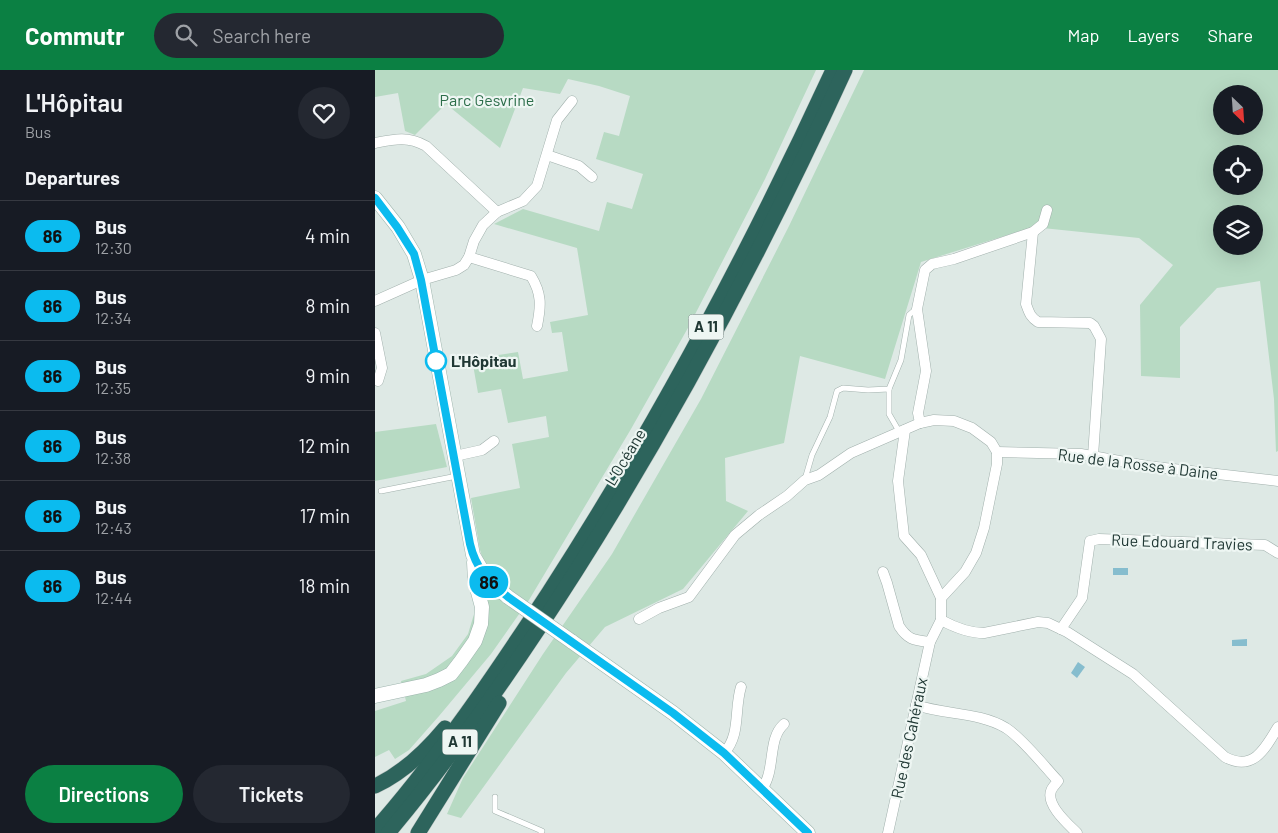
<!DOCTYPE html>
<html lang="en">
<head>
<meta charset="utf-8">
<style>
  body { margin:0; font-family:Barlow,sans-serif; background:#242831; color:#f1f3f6; height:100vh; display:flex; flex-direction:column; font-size:19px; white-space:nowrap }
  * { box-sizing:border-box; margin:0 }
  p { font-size:16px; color:#9ea1a6 }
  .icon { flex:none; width:28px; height:28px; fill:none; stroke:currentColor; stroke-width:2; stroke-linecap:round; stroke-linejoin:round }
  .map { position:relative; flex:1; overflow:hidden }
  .panel { display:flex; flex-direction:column; background:#171b24; width:375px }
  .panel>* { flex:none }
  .badge { padding:0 10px; border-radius:16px; font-size:18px; line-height:32px }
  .needle { width:32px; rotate:155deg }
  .controls { position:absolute; left:838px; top:15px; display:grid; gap:10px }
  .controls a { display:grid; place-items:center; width:50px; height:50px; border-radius:50%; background:#171b24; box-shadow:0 5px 20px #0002; font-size:25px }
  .map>.badge { position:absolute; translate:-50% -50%; box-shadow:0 0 0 2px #fff }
  h2 { padding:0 25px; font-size:19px; line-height:45px }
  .round { display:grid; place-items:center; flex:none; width:52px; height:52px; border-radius:26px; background:#242831 }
  .head { display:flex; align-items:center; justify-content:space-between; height:85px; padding:0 25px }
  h1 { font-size:24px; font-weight:600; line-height:38px }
  .action { display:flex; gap:10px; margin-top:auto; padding:10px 25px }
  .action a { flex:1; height:58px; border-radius:30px; background:#0b8043; color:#fff; font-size:20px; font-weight:600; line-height:58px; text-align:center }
  .action a+a { background:#242831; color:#f1f3f6 }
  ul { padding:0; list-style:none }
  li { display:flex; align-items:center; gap:15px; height:70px; padding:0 25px; border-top:1px solid #363941 }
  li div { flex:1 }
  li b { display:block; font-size:19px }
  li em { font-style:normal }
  li .badge { min-width:55px; font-weight:700; text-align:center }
  header { display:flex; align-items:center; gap:30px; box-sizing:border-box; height:70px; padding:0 25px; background:#0b8043; color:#fff }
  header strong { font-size:24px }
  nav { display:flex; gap:28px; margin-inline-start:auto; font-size:18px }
  .search { width:350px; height:45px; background:#242831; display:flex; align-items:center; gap:12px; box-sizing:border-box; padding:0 18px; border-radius:28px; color:#9ea1a6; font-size:19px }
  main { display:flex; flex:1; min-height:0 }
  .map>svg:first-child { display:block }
  .green { fill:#b7dac3; fill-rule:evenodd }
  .water { fill:#86bdce }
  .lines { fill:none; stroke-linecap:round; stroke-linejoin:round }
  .lane-casing { stroke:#a1b0ac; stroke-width:6 }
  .street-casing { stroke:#a1b0ac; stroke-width:11 }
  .secondary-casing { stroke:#9eb5ae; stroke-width:15 }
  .highway-casing { stroke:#bcc3c2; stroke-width:16 }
  .lane { stroke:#fff; stroke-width:5 }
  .street { stroke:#fff; stroke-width:10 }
  .secondary { stroke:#fff; stroke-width:14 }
  .highway { stroke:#2d645c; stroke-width:15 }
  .secondary-bridge-casing { stroke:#9eb5ae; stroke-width:15; stroke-linecap:butt }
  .secondary-bridge { stroke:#fff; stroke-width:14 }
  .line-casing { stroke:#fff; stroke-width:11 }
  .line { stroke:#0bbbef; stroke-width:8 }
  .stop-dot { fill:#fff; stroke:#0bbbef; stroke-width:2.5 }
  .labels { text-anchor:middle; stroke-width:4.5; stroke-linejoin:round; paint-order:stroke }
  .shield { fill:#eef6f3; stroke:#5e716d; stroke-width:1 }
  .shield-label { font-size:15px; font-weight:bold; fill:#203834 }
  .park-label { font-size:16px; fill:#2c6e4a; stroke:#eef6f3 }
  .stop-label { font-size:16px; font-weight:bold; fill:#203834; stroke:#eef6f3; text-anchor:start }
  .street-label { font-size:16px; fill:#203834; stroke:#eef6f3 }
</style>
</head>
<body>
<header>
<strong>Commutr</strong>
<div class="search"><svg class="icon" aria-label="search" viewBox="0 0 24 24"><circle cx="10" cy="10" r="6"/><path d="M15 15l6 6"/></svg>Search here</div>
<nav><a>Map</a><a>Layers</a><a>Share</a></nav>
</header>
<main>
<section class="panel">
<div class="head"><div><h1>L'Hôpitau</h1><p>Bus</p></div><a class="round"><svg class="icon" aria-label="heart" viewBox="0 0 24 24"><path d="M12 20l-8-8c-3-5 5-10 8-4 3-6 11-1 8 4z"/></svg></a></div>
<h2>Departures</h2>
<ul>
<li><span class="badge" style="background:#0bbbef;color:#111">86</span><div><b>Bus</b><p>12:30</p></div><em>4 min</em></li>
<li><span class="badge" style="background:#0bbbef;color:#111">86</span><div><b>Bus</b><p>12:34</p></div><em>8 min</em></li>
<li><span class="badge" style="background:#0bbbef;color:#111">86</span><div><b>Bus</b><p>12:35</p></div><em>9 min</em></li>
<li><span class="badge" style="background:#0bbbef;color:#111">86</span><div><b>Bus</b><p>12:38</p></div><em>12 min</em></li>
<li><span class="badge" style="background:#0bbbef;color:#111">86</span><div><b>Bus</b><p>12:43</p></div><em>17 min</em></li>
<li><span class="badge" style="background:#0bbbef;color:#111">86</span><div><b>Bus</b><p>12:44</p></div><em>18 min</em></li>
</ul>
<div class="action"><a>Directions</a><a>Tickets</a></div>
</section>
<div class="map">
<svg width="903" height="763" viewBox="0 0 903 763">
  <rect width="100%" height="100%" fill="#dee9e5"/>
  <g class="green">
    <path d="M0,0h441l-51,109 -76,147 -58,103 -102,171 -38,54 -52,62 -30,34 -14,9 -6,-9 -14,7v-46l31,-10 -5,-20 25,-7 26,-18 16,-22 19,-63 -7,-21 -9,-52 49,-10 -8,-44 37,-7 -3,-21 -38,7 -7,-34 -23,4 -6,-34 46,-7 5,27 45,-8 -6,-39 -10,1 -2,-11 38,-7 -11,-67 -83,-24 29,-15 76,22 8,-29 25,7 11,-35 -47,-15 8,-27 15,4 11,-40 -31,-10 -31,-7 -8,15 -37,-6 -23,60 -54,-44 -31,31 -10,-4 -7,-38 -23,4z"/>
    <path d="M489,0h414v381l-2,1 -2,-53 -14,-118 -43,7 -37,39v51l-39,-2 -1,-71 33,-40 -34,-27 -106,-11 -112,35 -36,117 -85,-23 -16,87 -59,15 1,43 22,10 -65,78 -78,38 -39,46 -105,145 -14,-4 16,-36 80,-124 69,-100 89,-155 88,-173zM846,24h33v32h-33zM846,84h33v32h-33zM846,144h33v32h-33z"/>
    <path d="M61,354l11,43 -72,14v-49z"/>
  </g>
  <g class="water">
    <rect x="738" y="498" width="15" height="7"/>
    <path d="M872,569v7h-15v-6z"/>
    <path d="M703,592l7,5 -8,11 -6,-5z"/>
  </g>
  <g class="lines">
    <defs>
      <g id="lane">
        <path d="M514,319v25l11,19"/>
        <path d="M430,409l7,-24 18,-38 7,-26 6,-3 25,2 21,-1 12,-29 8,-45 7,-6"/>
        <path d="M6,421l76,-15"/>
        <path d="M120,727v14l47,20 -1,2"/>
      </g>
      <g id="street">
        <path d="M0,73c20,-4 33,-7 51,3l71,66"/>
        <path d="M172,85l32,11 13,11"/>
        <path d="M658,162l-7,72c3,8 4,13 12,18l52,1 4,3 7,13 -8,117"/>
        <path d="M94,187l62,19c11,18 10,30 6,50"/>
        <path d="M0,231l47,-21 34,-10 8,-5 5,-8 5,-16 9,-16 14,-13 26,-11 14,-15 20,-66 15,-19"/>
        <path d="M0,263l7,35 -4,13"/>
        <path d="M545,353l-2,-10 8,-42 -9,-62 8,-39 7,-6 22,-5 79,-27 10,-8 4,-14"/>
        <path d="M530,360l-7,51 6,55 17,19 20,43"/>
        <path d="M622,382l84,2 66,12 131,15"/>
        <path d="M80,386l27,-6 12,-9"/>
        <path d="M508,502l4,11 12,43c9,14 15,14 31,16"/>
        <path d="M264,549l20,-11 30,-11 46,-62 24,-20 28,-19 18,-16 14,-5 32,-22 69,-30 14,-3 20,1 18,7 19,14 6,10v12l-13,64 -8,25 -11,19 -24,26v22l-11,22 -42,191"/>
        <path d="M566,550c13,7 27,13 43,13l54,-11 10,1 19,9 66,42 92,83c28,15 40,-8 53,-30"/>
        <path d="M686,559l21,-31 8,-57 9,-2 166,6 13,8"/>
        <path d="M541,635c29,10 63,7 90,23 17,11 38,38 52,53 -2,3 -6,6 -7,10 -5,14 17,33 26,42"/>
        <path d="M349,683c17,-18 10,-44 17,-66"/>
        <path d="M387,719c14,-19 5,-50 22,-65"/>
      </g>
      <g id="secondary">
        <path d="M0,128l23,29 16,27 8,26 51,275 14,24 21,18"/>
        <path d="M196,571l102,72 51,40 84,80"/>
        <path d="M0,626l51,-11 13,-5 12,-6 10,-13 14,-20 6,-17 1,-17 -7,-26 -1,-19"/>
      </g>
      <g id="highway">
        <path d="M0,716c28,-13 50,-34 70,-58"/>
        <path d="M0,760c65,-74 120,-156 174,-238 108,-167 201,-342 284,-522"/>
        <path d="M13,763c69,-82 130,-171 188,-262 102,-161 190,-328 269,-501"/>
        <path d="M43,763l81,-130"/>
      </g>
    </defs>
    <use href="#lane" class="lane-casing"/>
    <use href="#street" class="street-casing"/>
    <use href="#secondary" class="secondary-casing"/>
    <use href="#highway" class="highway-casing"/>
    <use href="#lane" class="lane"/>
    <use href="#street" class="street"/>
    <use href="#secondary" class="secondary"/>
    <use href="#highway" class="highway"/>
    <defs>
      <path id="secondary-bridge" d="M133,527l63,44"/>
    </defs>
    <use href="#secondary-bridge" class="secondary-bridge-casing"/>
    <use href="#secondary-bridge" class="secondary-bridge"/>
  </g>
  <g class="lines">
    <defs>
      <path id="line" d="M0,128l22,29 17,27 7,26 49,264c6,25 18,37 38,53l165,116 51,40 84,80"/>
    </defs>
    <use href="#line" class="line-casing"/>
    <use href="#line" class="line"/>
  </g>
  <circle class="stop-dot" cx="61" cy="291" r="10"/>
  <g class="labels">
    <g class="shield">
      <rect x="313.5" y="244.5" width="35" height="25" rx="4"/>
      <rect x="67.5" y="659.5" width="35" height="25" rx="4"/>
    </g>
    <g class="shield-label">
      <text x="331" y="262">A 11</text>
      <text x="85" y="677">A 11</text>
    </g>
    <g class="park-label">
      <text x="112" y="36">Parc Gesvrine</text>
    </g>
    <g class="stop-label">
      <text x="76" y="297">L'Hôpitau</text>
    </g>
    <g class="street-label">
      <text transform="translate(250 387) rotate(-59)" y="6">L’Océane</text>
      <text transform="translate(763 394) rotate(7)" y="6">Rue de la Rosse à Daine</text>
      <text transform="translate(807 472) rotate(2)" y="6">Rue Edouard Travies</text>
      <text transform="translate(534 668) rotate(-78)" y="6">Rue des Cahéraux</text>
    </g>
  </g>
</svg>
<div class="controls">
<a><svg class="needle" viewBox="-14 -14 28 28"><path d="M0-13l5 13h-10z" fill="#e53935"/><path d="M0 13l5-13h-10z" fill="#9ea1a6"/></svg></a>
<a><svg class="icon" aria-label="locate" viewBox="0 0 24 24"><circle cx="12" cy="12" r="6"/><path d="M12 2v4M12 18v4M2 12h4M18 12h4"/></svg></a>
<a><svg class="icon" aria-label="layers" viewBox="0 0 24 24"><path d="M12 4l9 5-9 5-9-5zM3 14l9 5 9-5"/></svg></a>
</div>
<b class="badge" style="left:114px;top:512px;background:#0bbbef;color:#111">86</b>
</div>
</main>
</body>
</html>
